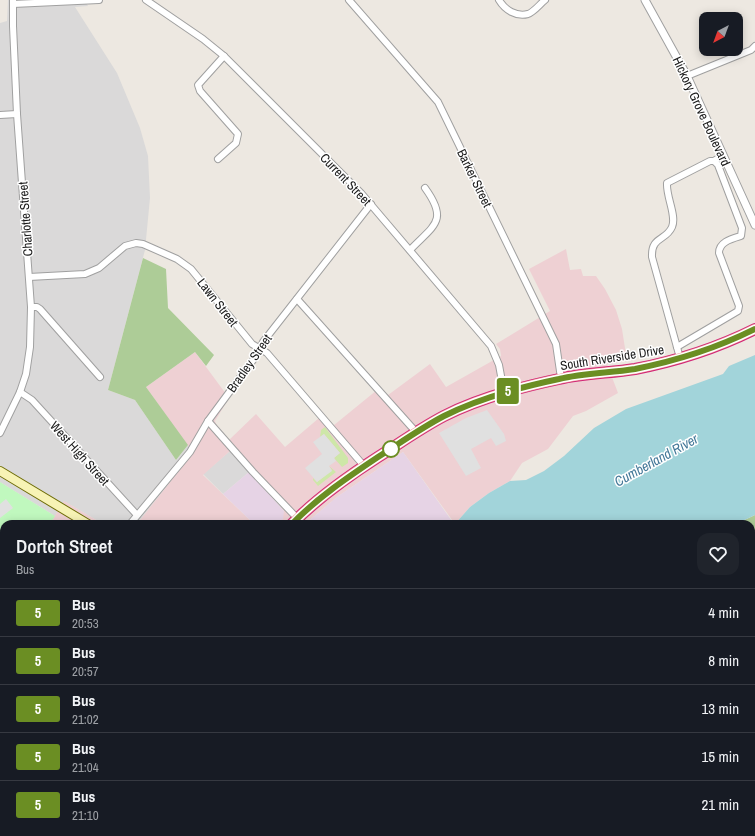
<!DOCTYPE html>
<html lang="en">
<head>
<meta charset="utf-8">
<style>
  body { margin:0; font-family:"Archivo Narrow",sans-serif; background:#20242c; color:#f1f3f6; height:100vh; display:flex; flex-direction:column; font-size:15px; white-space:nowrap }
  * { box-sizing:border-box; margin:0 }
  p { font-size:13px; color:#9ea1a6 }
  .icon { flex:none; width:22px; height:22px; fill:none; stroke:currentColor; stroke-width:2; stroke-linecap:round; stroke-linejoin:round }
  .map { position:relative; flex:1; overflow:hidden }
  .side { position:absolute; left:0px; top:520px; width:755px; height:316px; display:flex; flex-direction:column; background:#171b24; border-radius:12px 12px 0 0; box-shadow:0 2px 10px #0003 }
  .side>* { flex:none }
  .badge { padding:0 8px; border-radius:3px; font-size:14px; line-height:26px }
  .needle { width:26px; rotate:221deg }
  .fabs { position:absolute; left:699px; top:12px; display:grid; gap:8px }
  .fabs a { display:grid; place-items:center; width:44px; height:44px; border-radius:8px; background:#171b24; box-shadow:0 2px 10px #0003; font-size:20px }
  .map>.badge { position:absolute; translate:-50% -50%; box-shadow:0 0 0 2px #fff }
  .round { display:grid; place-items:center; flex:none; width:42px; height:42px; border-radius:12px; background:#20242c }
  .headline { display:flex; align-items:center; justify-content:space-between; height:68px; padding:0 16px }
  h1 { font-size:19px; font-weight:600; line-height:30px }
  ul { padding:0; list-style:none }
  li { display:flex; align-items:center; gap:12px; height:48px; padding:0 16px; border-top:1px solid #363941 }
  li div { flex:1 }
  li b { display:block; font-size:15px }
  li em { font-style:normal }
  li .badge { min-width:44px; font-weight:700; text-align:center }
  .map>svg:first-child { display:block }
  .residential { fill:#dad9d9 }
  .commercial { fill:#eed0d3 }
  .industrial { fill:#e6d3e5 }
  .farmland { fill:#eceacd }
  .grass { fill:#cee7a8 }
  .forest { fill:#adcc97 }
  .park { fill:#c0f8be }
  .parking { fill:#e0e0e0 }
  .water { fill:#a2d4da }
  .lines { fill:none; stroke-linecap:round; stroke-linejoin:round }
  .stream { stroke:#a2d4da; stroke-width:2 }
  .minor-casing { stroke:#a0a0a0; stroke-width:8 }
  .tertiary-casing { stroke:#a0a0a0; stroke-width:9 }
  .secondary-casing { stroke:#6e6d07; stroke-width:10 }
  .trunk-casing { stroke:#d22777; stroke-width:12 }
  .minor { stroke:#fff; stroke-width:6 }
  .tertiary { stroke:#fff; stroke-width:7 }
  .secondary { stroke:#f7f3b5; stroke-width:8 }
  .trunk { stroke:#eea8a0; stroke-width:10 }
  .rail-casing { stroke:#6a6a6a; stroke-width:3.5 }
  .rail { stroke:#fff; stroke-width:2; stroke-dasharray:6; stroke-linecap:butt }
  .line-casing { stroke:#fff; stroke-width:9 }
  .line { stroke:#6b8e23; stroke-width:6 }
  .stop-dot { fill:#fff; stroke:#6b8e23; stroke-width:2 }
  .labels { text-anchor:middle; stroke-width:3; stroke-linejoin:round; paint-order:stroke }
  .street-label { font-size:13px; fill:#1c1c1c; stroke:#fff }
  .water-label { font-size:14px; font-style:italic; fill:#457999; stroke:#fff }
</style>
</head>
<body>
<div class="map">
<svg width="755" height="836" viewBox="0 0 755 836">
  <rect width="100%" height="100%" fill="#ede8e1"/>
  <g class="residential">
    <path d="M8,0h76l4,6 -13,1 42,66 23,55 8,28 2,42 -5,52 -37,140 27,10 41,60 12,-15 5,8 -56,71h-34l-39,-23 -9,15 -55,-34v-459l7,-2z"/>
    <path d="M230,451l19,21 -26,22 -20,-20z"/>
  </g>
  <g class="commercial">
    <path d="M566,249l4,21 11,-1 2,7h13l9,13 11,21 6,19 5,32 -20,3 11,29 -32,18 -13,5 -25,33 -26,14 -12,18 -21,12 -19,14 -15,17 -52,-72 -66,45 -32,27h-27l6,-13 -2,-3 -52,-57 -27,24 51,49h-117l56,-71 -47,-66 49,-35 34,46 -14,23 2,5 12,14 27,-26 29,33 34,-29 9,12 49,-40 7,8 46,-34 16,23 55,-31 -1,-7 -4,-5 54,-33 -21,-42z"/>
    <path d="M64,501l39,23h-53z"/>
    <path d="M4,620v26l-4,-4v-18z"/>
  </g>
  <g class="industrial">
    <path d="M403,452l51,72h-149l32,-27z"/>
    <path d="M249,472l35,39 -1,8 -5,5h-24l-31,-30z"/>
    <path d="M0,665l4,4v163h31l-4,4h-31z"/>
  </g>
  <g class="farmland">
    <path d="M755,531v305h-211l-5,-4h212v-299z"/>
    <path d="M345,832h181l5,4h-191z"/>
  </g>
  <g class="grass">
    <path d="M325,427l23,31v5l-6,4 -8,-9 6,-5 -16,-19 -4,3 1,-7z"/>
    <path d="M329,466l7,6 -18,14 -5,-6v-2l4,4 15,-12z"/>
    <path d="M0,642l4,4v23l-4,-4z"/>
  </g>
  <g class="forest">
    <path d="M143,258l23,11 2,39 46,47 -8,11 -11,-14 -49,35 42,58 -12,15 -41,-60 -27,-10z"/>
    <path d="M755,515v16l-4,2v-9h-15z"/>
    <path d="M0,550h4v59l-4,4z"/>
    <path d="M327,832h18l-5,4h-18z"/>
  </g>
  <path class="park" d="M0,482l55,34 -5,8h-46v68l-4,6z"/>
  <g class="parking">
    <path d="M487,410l17,24 2,7 -10,5 -5,-8 -20,11 10,19 -15,8 -27,-43 27,-15z"/>
    <path d="M324,434l16,19 -6,5 2,3 -7,5 3,5 -15,11 -12,-14 17,-14 -9,-12z"/>
    <path d="M6,499l7,9 -13,10v-14z"/>
  </g>
  <g class="water">
    <path d="M755,355v160l-19,9h-281l15,-17 19,-14 21,-12 16,-1 18,-9 20,-15 30,-28 32,-19 97,-35 6,-8z"/>
    <path d="M87,832h240l-5,4h-239z"/>
  </g>
  <g class="lines">
    <path class="stream" d="M0,560h4"/>
    <defs>
      <g id="minor">
        <path d="M146,0l57,39 21,17 137,137 130,153 8,19 5,27"/>
        <path d="M349,0l89,102 118,242 5,34"/>
        <path d="M499,0c6,10 17,17 29,14 6,-2 12,-10 17,-14"/>
        <path d="M13,4l86,-4"/>
        <path d="M687,76l64,-26 4,-4"/>
        <path d="M0,115l17,-1"/>
        <path d="M218,159l18,-16 2,-9 -38,-43 -2,-6 26,-29"/>
        <path d="M410,250c24,-25 39,-29 15,-62"/>
        <path d="M29,277l56,-3 14,-6 26,-22 11,-3 7,1 34,15 14,10 61,75 15,9 97,113"/>
        <path d="M297,299l119,133"/>
        <path d="M31,307h6l3,2 60,68"/>
        <path d="M677,347l61,-36 1,-5 -20,-53c0,-11 12,-14 22,-17l1,-8 -24,-63 -4,-4"/>
        <path d="M680,358l-28,-101c-1,-21 14,-16 20,-30 5,-11 -6,-30 -5,-44l43,-22h4l9,-6"/>
        <path d="M20,392l12,8 105,115"/>
        <path d="M208,421l45,51 44,46"/>
        <path d="M0,433l20,-41 6,-18 4,-27 1,-40 -14,-193 -4,-88v-26"/>
        <path d="M130,524l60,-72 18,-31 48,-65 7,-14 108,-138"/>
        <path d="M0,724l4,5"/>
        <path d="M0,765l4,-4"/>
      </g>
      <path id="tertiary" d="M645,0l42,76 68,149"/>
      <path id="secondary" d="M0,471l88,53"/>
      <g id="trunk">
        <path d="M292,524c25,-26 55,-47 86,-67 22,-14 43,-29 66,-41 35,-18 77,-29 115,-37 25,-6 51,-6 76,-10 41,-8 82,-21 120,-40"/>
        <path d="M48,836l3,-4"/>
      </g>
    </defs>
    <use href="#minor" class="minor-casing"/>
    <use href="#tertiary" class="tertiary-casing"/>
    <use href="#secondary" class="secondary-casing"/>
    <use href="#trunk" class="trunk-casing"/>
    <use href="#minor" class="minor"/>
    <use href="#tertiary" class="tertiary"/>
    <use href="#secondary" class="secondary"/>
    <use href="#trunk" class="trunk"/>
    <defs>
      <g id="rail">
        <path d="M0,673l4,4"/>
        <path d="M136,832l4,4"/>
      </g>
    </defs>
    <use href="#rail" class="rail-casing"/>
    <use href="#rail" class="rail"/>
  </g>
  <g class="lines">
    <defs>
      <path id="line" d="M292,524c25,-26 56,-47 86,-67 22,-14 43,-29 66,-41 35,-18 77,-29 115,-37 25,-6 51,-6 76,-10 41,-8 82,-21 120,-40"/>
    </defs>
    <use href="#line" class="line-casing"/>
    <use href="#line" class="line"/>
  </g>
  <circle class="stop-dot" cx="391" cy="449" r="8"/>
  <g class="labels">
    <g class="street-label">
      <text transform="translate(702 111) rotate(65)" y="5">Hickory Grove Boulevard</text>
      <text transform="translate(475 178) rotate(64)" y="5">Barker Street</text>
      <text transform="translate(346 179) rotate(46)" y="5">Current Street</text>
      <text transform="translate(25 219) rotate(-94)" y="5">Charlotte Street</text>
      <text transform="translate(218 302) rotate(52)" y="5">Lawn Street</text>
      <text transform="translate(612 357) rotate(-9)" y="5">South Riverside Drive</text>
      <text transform="translate(249 363) rotate(-55)" y="5">Bradley Street</text>
      <text transform="translate(80 453) rotate(48)" y="5">West High Street</text>
    </g>
    <g class="water-label">
      <text transform="translate(656 460) rotate(-29)" y="5">Cumberland River</text>
    </g>
  </g>
</svg>
<div class="fabs">
<a><svg class="needle" viewBox="-14 -14 28 28"><path d="M0-13l5 13h-10z" fill="#e53935"/><path d="M0 13l5-13h-10z" fill="#9ea1a6"/></svg></a>
</div>
<b class="badge" style="left:508px;top:391px;background:#6b8e23;color:#fff">5</b>
<section class="side">
<div class="headline"><div><h1>Dortch Street</h1><p>Bus</p></div><a class="round"><svg class="icon" aria-label="heart" viewBox="0 0 24 24"><path d="M12 20l-8-8c-3-5 5-10 8-4 3-6 11-1 8 4z"/></svg></a></div>
<ul>
<li><span class="badge" style="background:#6b8e23;color:#fff">5</span><div><b>Bus</b><p>20:53</p></div><em>4 min</em></li>
<li><span class="badge" style="background:#6b8e23;color:#fff">5</span><div><b>Bus</b><p>20:57</p></div><em>8 min</em></li>
<li><span class="badge" style="background:#6b8e23;color:#fff">5</span><div><b>Bus</b><p>21:02</p></div><em>13 min</em></li>
<li><span class="badge" style="background:#6b8e23;color:#fff">5</span><div><b>Bus</b><p>21:04</p></div><em>15 min</em></li>
<li><span class="badge" style="background:#6b8e23;color:#fff">5</span><div><b>Bus</b><p>21:10</p></div><em>21 min</em></li>
</ul>
</section>
</div>
</body>
</html>
